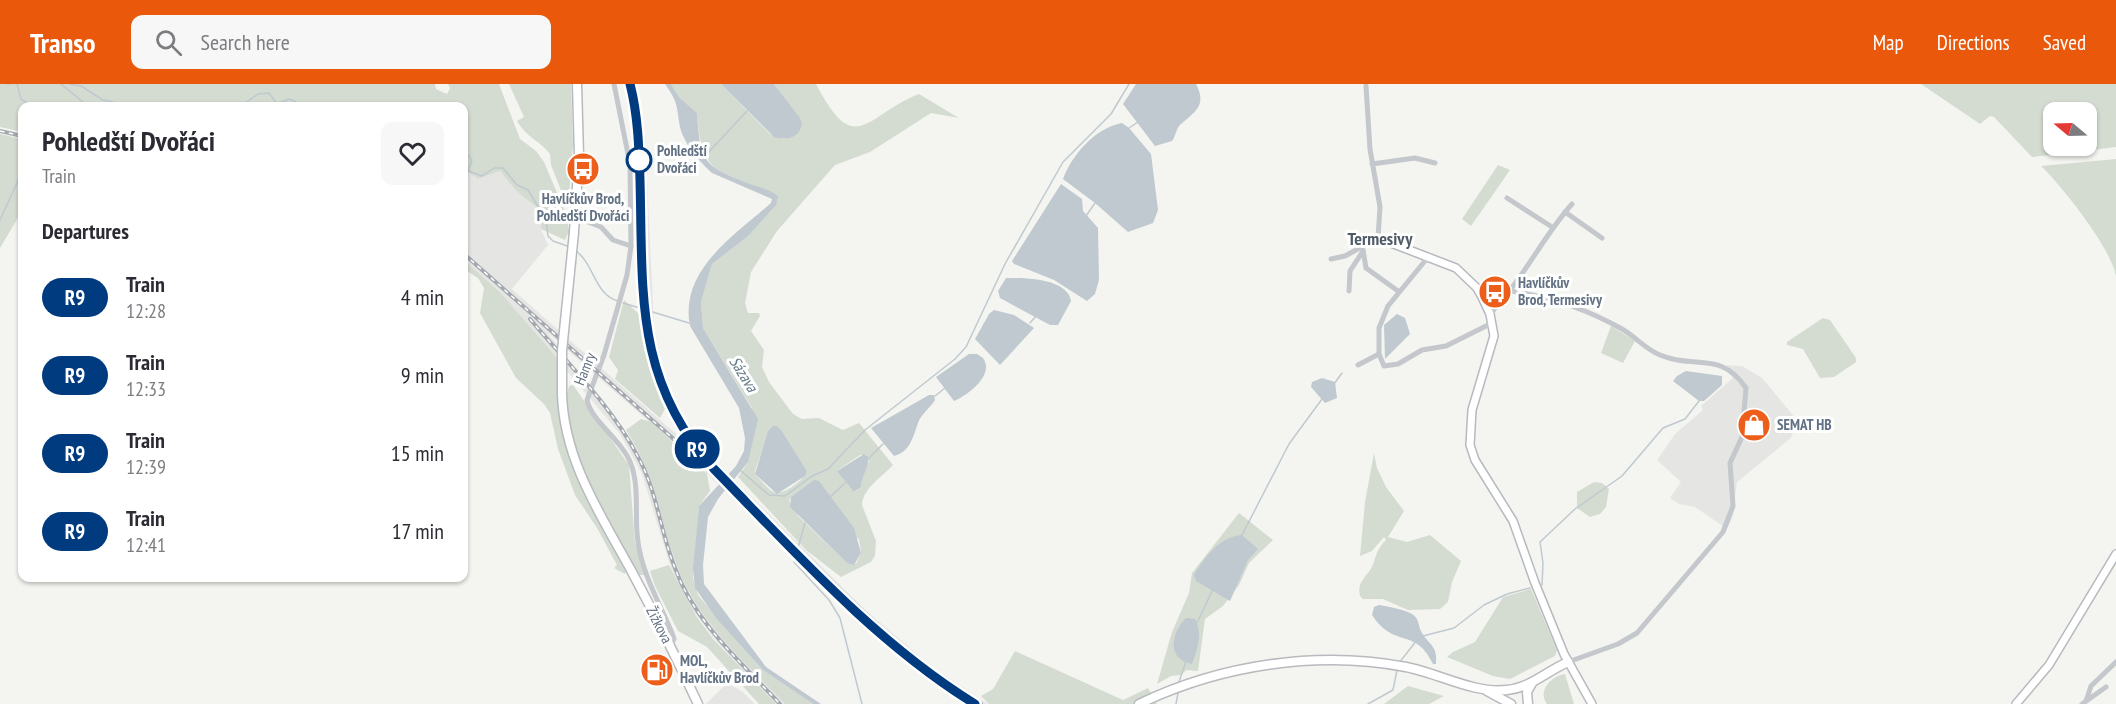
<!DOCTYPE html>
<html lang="en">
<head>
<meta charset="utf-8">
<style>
  body { margin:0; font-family:"PT Sans Narrow",sans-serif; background:#f7f7f7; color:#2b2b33; height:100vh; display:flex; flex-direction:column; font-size:22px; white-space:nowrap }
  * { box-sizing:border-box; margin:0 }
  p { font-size:20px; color:#7c7c81 }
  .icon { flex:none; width:33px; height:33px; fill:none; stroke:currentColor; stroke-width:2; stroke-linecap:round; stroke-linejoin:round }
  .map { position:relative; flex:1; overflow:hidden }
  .drawer { position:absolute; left:18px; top:18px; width:450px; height:480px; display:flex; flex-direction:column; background:#fff; border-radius:12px; box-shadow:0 2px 4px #0004 }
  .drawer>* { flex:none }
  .badge { padding:0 12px; border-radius:20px; font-size:21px; line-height:39px }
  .needle { width:39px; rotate:289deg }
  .tools { position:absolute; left:2043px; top:18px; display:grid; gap:12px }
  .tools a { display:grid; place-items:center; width:54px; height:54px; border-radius:12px; background:#fff; box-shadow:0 2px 4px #0004; font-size:30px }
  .map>.badge { position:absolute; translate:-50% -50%; box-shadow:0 0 0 3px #fff }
  h2 { padding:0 24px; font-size:22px; line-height:54px }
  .round { display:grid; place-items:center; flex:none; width:63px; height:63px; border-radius:12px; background:#f7f7f7 }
  .head { display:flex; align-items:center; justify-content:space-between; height:102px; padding:0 24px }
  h1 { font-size:28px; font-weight:700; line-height:45px }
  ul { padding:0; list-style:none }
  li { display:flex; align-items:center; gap:18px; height:78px; padding:0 24px }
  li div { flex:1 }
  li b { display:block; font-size:22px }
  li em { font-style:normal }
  li .badge { min-width:66px; font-weight:700; text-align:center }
  header { display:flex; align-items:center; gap:36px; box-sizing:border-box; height:84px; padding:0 30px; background:#ea580c; color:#fff }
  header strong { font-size:28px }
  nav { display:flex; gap:33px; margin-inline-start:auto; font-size:21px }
  .search { width:420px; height:54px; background:#f7f7f7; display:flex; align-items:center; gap:15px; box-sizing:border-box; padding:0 21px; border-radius:12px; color:#7c7c81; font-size:22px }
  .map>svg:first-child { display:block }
  .built { fill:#e5e6e4 }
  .green { fill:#d4dcd1; fill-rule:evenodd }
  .water { fill:#bfc9cf }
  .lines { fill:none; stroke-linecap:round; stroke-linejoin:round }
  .stream { stroke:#bfc9cf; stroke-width:1.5 }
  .secondary-casing { stroke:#b6babf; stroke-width:10 }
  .primary-casing { stroke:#b7babe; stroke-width:11 }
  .street { stroke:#c4c7cb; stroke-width:5 }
  .secondary { stroke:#fff; stroke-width:7 }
  .primary { stroke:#fff; stroke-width:8 }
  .rail-casing { stroke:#a4a9af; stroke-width:4 }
  .rail { stroke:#fff; stroke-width:1.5; stroke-dasharray:4.5; stroke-linecap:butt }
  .primary-bridge-casing { stroke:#b7babe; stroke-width:11; stroke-linecap:butt }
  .primary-bridge { stroke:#fff; stroke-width:8 }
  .line-casing { stroke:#fff; stroke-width:14 }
  .line { stroke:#003b80; stroke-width:9 }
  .stop-dot { fill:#fff; stroke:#003b80; stroke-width:3 }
  .labels { text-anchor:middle; stroke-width:6; stroke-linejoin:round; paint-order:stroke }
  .stop-label { font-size:15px; font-weight:bold; fill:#627183; stroke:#fff; text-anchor:start }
  .poi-label { font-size:15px; font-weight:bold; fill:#627183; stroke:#fff; text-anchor:start }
  .street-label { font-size:15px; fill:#627183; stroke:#fff }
  .water-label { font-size:16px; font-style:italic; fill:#627a88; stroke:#fff }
  .quarter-label { font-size:18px; font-weight:bold; fill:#505b68; stroke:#fff }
</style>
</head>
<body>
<header>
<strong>Transo</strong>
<div class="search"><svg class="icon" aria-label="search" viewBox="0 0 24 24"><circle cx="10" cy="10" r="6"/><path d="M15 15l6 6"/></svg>Search here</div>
<nav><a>Map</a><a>Directions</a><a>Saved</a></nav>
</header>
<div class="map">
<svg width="2116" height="620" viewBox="0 0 2116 620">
  <rect width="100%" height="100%" fill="#f4f5f0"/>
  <g class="built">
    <path d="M626,0h11l8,49 9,195 10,44 16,39 40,54 144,144 67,57 57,38h-25l-73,-54 -194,-187 -149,-131 88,112 19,42 19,67 16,39 22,33 74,79h-10l-58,-62 -28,-36 -18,-38 -29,-94 -22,-40 -119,-141 -37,-33v-91l14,10 22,-8 18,21 12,7 11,18v12l7,16 -36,44 174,154 -29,-57 -14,-56 -9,-196z"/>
    <path d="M1727,281l15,1 20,12 35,42 -6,18 -54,44 -4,33 -6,14 -32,-22 -16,-3 -9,-6 11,-16 -24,-22 18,-26 28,-24 -2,-4 32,-28 -8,-9z"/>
    <path d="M727,599l16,9 12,12h-49z"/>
  </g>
  <g class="green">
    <path d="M0,0h435l1,5 11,5 3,-6 -2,-4h51l21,55 16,12 8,11 22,52 3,17 -4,9 -24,-11c1,-26 -12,-25 -25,-39 -6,-6 -11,-13 -16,-19l-22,8 -14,-10 2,-11 -2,-52h-442v26l-22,-5z"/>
    <path d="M509,0h62l2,61 -5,63 -17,-43 -1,-11c-12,-15 -22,-15 -33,-33l7,-4z"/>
    <path d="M671,0h50l49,50 13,5 13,-4 6,-13 -28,-38h42c40,76 49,31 103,10l40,24 -28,-5 -61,39 -35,13 -58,66 -26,41 -6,31 3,10h11l1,3 -9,15 13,19 -2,17 7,15 24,32 9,5 17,-1 24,12 16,-7 34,42c-11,12 -30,23 -31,40l14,36 -1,15 -4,6 -30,15 -35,-27 -68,-73 10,-15 4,-54 -49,-80 -2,-26 11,-38 35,-27 31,-41c-54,-22 -77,-17 -81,-83l-18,-16zM778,343l29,44c-2,8 -24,25 -33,21 -6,-2 -13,-12 -18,-17l-1,-4 14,-41zM860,371h6l3,6 -7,14 -1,12 -6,5 -17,-22zM791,413l68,42 2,14 -5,11 -9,-1 -49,-47 -9,-15z"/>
    <path d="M1921,0h195v63l-84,10 -38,-40 -4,-1 -10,8zM2054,28h32v34h-32z"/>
    <path d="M0,50l22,5v72l-22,37z"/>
    <path d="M2116,75v117c-5,-28 -54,-90 -75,-110z"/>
    <path d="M1498,81l12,5 -39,56 -9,-7z"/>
    <path d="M464,176l37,33 56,65 1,51 11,50 16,37 41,76 -1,2 -11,-6 3,-3 -20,-37 -22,-33 -17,-46 -8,-36 -6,-9 -28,-26 -36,-65 4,-25 -6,-10 -14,-9z"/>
    <path d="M624,216l17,16 9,50 16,41 -6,11 -45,-39 3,-9 -9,-13z"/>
    <path d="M1823,234l7,2 26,38v4l-22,15 -14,1 -17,-29 -16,-4v-3z"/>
    <path d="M1611,242l24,15 -12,22 -22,-10z"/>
    <path d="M573,301l56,80 6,78 10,32h-6c-26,-47 -85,-135 -70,-189z"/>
    <path d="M641,335l10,3 56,52 3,17 -11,15 -6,71 5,18 65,75 50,34h-28c-36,-38 -79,-75 -102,-124 -23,-51 -25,-102 -57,-150z"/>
    <path d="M1374,369l3,15 9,19 18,24 -16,26 19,5 23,-7 31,26 -9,21 -4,20 -8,7 -32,1 -25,-11h-20l-3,-3c-3,-13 4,-17 10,-26 7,-10 3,-17 16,-30l-2,-3 -12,14 -12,5 5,-54z"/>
    <path d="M1594,398l8,1 7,6 -3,18 -6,7 -10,3 -13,-9v-16z"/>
    <path d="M1239,429l34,27 -24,23 -10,22 -16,21 -18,13 -7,52 -11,-1 -7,5 -9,1 -14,8 15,-52 17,-39 3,-20z"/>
    <path d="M669,481l27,51 18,24 62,64h-17l-52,-57 -29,-16 -23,-45 -5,-15z"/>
    <path d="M1531,505l26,61 -2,6 -45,23 -17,-3 -46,-19 6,-5 22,-10 28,-45z"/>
    <path d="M1015,567l108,49 25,-12 9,16h-168l-8,-8 12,-7z"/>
    <path d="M1565,590l9,30h-27c-10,-13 4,-28 18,-30z"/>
    <path d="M1408,602l36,10 -15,8h-45z"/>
  </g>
  <g class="water">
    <path d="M665,0h6l8,13 18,16c3,51 9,55 56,72 9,3 18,5 25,11l-2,9 -29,32 -35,27 -11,38 2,26 55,91 -10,43 -30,37 -10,18 -5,48 1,19 62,83 55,37h-8l-50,-34 -46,-51 -22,-31 -2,-19 6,-63 37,-40 8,-15 1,-13 -6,-30 -49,-82c-11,-56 45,-91 81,-123l1,-4 -60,-26c-12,-11 -28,-29 -32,-46 -4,-22 -1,-23 -15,-43z"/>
    <path d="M721,0h53l26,34 2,5c-2,15 -15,18 -28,14z"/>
    <path d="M1136,0h60c11,21 0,27 -15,40 -5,4 -5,12 -9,17l-17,5 -32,-42z"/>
    <path d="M1122,39l7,5 22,26 7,56 -5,13 -25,9 -33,-29 -32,-24c9,-24 32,-51 59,-56z"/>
    <path d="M1061,100l21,15 1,12 15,17 1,52 -4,14 -8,7 -33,-21 -40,-16 -2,-3z"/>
    <path d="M1006,194c18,0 61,0 65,23l-13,24h-8l-50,-27 -2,-7z"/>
    <path d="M994,226l20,5 20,13 -34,37 -25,-26 14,-25z"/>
    <path d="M1397,230l8,4 5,16 -25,25 -1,-34z"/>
    <path d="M969,270h8l6,4c12,17 -15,37 -29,43l-18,-24z"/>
    <path d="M1686,287l36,5v9l-18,16h-5l-26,-20 4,-5z"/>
    <path d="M1322,294l13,4 2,16 -12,5 -14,-16 1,-5z"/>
    <path d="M929,311h5l1,5c-5,8 -14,14 -17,23 -5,14 -8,29 -24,33l-23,-28z"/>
    <path d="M773,342h4l4,4 26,41 -2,5 -28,18 -22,-20 13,-43z"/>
    <path d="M864,370l4,3c2,9 -7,19 -7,30l-7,5 -17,-21z"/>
    <path d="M814,396l5,1 35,47 7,25 -7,12 -7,-2 -57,-56 1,-10z"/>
    <path d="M1242,451l16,14 -10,11 -18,41 -34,-20 -2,-6c11,-18 25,-38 48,-40z"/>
    <path d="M1379,521c11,2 24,4 33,9 7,4 6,11 9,17 6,13 17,13 15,33h-3c-18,-38 -38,-14 -61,-49l2,-8z"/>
    <path d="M1186,534l9,1c8,13 2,32 -3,45 -26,-5 -21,-31 -6,-46z"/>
  </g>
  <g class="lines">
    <g class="stream">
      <path d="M7,0h3"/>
      <path d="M17,0l4,15 11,7"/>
      <path d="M61,0l27,22"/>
      <path d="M69,0l12,2 22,14 28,6"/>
      <path d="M241,22l17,-12 11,-1 8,11 12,-5 7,3 3,4"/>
      <path d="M339,22l8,-2 11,2"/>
      <path d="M366,22l8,-2 6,2"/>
      <path d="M1129,44l9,-6"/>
      <path d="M464,66l8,10 -4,11 14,5 12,-8h9l14,17 11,5 18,30 2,16 5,5 17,6"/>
      <path d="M705,72l42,-45"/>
      <path d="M1086,132l9,-13"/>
      <path d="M0,136l22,-48"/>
      <path d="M576,167c18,13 19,44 42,50"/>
      <path d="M623,219l66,20"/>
      <path d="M1030,239l6,-7"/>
      <path d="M1334,300l8,-11"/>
      <path d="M935,312l10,-8"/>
      <path d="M867,376l16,-16"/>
      <path d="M740,386l29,25 16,1 27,-20 16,-7 37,-39 90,-71 11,-12 39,-83 58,-102 48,-48 18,-30"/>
      <path d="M829,414l16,-15"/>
      <path d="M805,439l-11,39 35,38 11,18 22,86"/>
      <path d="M1241,453l48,-93 33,-45"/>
      <path d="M1542,501l1,-22 -3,-21 35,-33 47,-33 41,-48 22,-9 14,-18"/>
      <path d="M1197,539l16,-34"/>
      <path d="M1423,552l31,-8 30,-23 23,-11 23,-6"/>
      <path d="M1399,579l18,-23"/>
      <path d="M1178,601l8,-24"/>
      <path d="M1176,620l2,-11"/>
      <path d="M1368,620l25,-14 4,-20"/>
    </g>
    <defs>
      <g id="secondary">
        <path d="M1378,154l78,30 21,20 5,9 8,17 4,22 -22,74 -2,35 5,15 38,61 22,62 29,71 28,50"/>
        <path d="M2016,620l33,-39 67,-111"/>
      </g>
      <g id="primary">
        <path d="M574,148l5,-76 -2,-72"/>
        <path d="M562,310c2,67 39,121 70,178 23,43 45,87 66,132"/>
        <path d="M1487,607l24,13"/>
        <path d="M1139,620c81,-39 178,-54 267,-37 32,6 68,27 101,23 23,-2 40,-19 61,-28"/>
        <path d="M1528,620l-1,-12 5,-9"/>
      </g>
    </defs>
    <use href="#secondary" class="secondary-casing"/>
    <use href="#primary" class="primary-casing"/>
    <g class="street">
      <path d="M614,0l16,80 1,82 -4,29 -23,80 -17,45c4,21 36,41 44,64 9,25 3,53 7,78 4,31 22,62 34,91l2,6 -4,6"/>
      <path d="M1372,80l43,-6 20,5"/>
      <path d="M1507,114l45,29"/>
      <path d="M1565,128l37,26"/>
      <path d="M575,133l26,10 12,13 18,6"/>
      <path d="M1363,166l3,18 32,23"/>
      <path d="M1331,175l14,-3 33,-18 2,-31 -10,-58 -4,-63"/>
      <path d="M1477,204c51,2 101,16 145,41 14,8 23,20 38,26 36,15 60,-5 86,33l-4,49 -12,26 3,43 -10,26 -86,101 -19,11 -50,18"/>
      <path d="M1510,206c22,-28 38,-59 62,-86"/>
      <path d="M1349,207l1,-20 13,-20"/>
      <path d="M1490,232l16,-26"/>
      <path d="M1379,270l5,12 14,-2 24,-14 24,-4 46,-23"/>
      <path d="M1358,281l21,-11v-26l9,-22 41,-50"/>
      <path d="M2086,617l5,-15 25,-24"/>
      <path d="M2082,620l24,-17"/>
    </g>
    <use href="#secondary" class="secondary"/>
    <use href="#primary" class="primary"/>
    <defs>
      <g id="rail">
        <path d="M633,0c21,84 3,173 19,258 6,32 18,64 37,91 27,39 63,71 96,103 62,61 122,122 196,168"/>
        <path d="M0,47l22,5"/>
        <path d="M464,170l247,218"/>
        <path d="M530,235c36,43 81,86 107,136 20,35 23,76 38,113 20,55 66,94 105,136"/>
      </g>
    </defs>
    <use href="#rail" class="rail-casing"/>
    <use href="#rail" class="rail"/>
    <defs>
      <path id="primary-bridge" d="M562,310v-43l12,-119"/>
    </defs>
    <use href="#primary-bridge" class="primary-bridge-casing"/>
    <use href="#primary-bridge" class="primary-bridge"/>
  </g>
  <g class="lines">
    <defs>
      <path id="line" d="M630,0c8,31 9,64 10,96 3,112 -6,200 74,289 81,83 162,174 261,235"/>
    </defs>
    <use href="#line" class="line-casing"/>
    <use href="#line" class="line"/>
  </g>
  <defs>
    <symbol id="bus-disc" viewBox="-11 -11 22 22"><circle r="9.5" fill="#ec5e19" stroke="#fff"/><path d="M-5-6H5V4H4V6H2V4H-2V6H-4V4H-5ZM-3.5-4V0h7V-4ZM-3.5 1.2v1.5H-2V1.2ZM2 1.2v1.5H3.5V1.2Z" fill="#fff"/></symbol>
    <symbol id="shop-disc" viewBox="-11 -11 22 22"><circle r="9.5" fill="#ec5e19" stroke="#fff"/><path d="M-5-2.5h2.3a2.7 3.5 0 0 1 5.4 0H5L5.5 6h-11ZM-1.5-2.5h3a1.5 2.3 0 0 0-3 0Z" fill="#fff"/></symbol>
    <symbol id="fuel-disc" viewBox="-11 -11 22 22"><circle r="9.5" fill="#ec5e19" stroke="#fff"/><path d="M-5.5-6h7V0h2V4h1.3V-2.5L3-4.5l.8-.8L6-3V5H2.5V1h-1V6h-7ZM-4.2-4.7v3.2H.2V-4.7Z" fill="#fff"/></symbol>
  </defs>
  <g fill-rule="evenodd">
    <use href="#bus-disc" x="564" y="66" width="38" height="38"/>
    <use href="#bus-disc" x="1476" y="189" width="38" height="38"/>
    <use href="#shop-disc" x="1735" y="322" width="38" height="38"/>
    <use href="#fuel-disc" x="638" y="567" width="38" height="38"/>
  </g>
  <circle class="stop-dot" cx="639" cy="76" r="12"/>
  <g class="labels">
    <g class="stop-label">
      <text x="657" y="72">Pohledští<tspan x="657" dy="17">Dvořáci</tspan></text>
    </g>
    <g class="poi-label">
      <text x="583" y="120" text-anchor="middle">Havlíčkův Brod,<tspan x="583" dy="17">Pohledští Dvořáci</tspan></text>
      <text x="1518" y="204">Havlíčkův<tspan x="1518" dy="17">Brod, Termesivy</tspan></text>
      <text x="1777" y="346">SEMAT HB</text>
      <text x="680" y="582">MOL,<tspan x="680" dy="17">Havlíčkův Brod</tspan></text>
    </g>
    <g class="street-label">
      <text transform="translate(585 285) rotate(-68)" y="5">Hamry</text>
      <text transform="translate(659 541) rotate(63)" y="5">Žižkova</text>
    </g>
    <g class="water-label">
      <text transform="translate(744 290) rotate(58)" y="6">Sázava</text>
    </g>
    <g class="quarter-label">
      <text x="1380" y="161">Termesivy</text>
    </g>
  </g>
</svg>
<div class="tools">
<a><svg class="needle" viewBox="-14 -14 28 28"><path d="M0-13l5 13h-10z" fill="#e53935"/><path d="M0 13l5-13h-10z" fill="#7c7c81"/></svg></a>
</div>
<b class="badge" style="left:697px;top:365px;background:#003b80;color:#fff">R9</b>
<section class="drawer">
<div class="head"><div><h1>Pohledští Dvořáci</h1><p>Train</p></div><a class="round"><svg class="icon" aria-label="heart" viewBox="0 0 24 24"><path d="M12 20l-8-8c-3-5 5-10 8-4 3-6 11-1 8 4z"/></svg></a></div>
<h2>Departures</h2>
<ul>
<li><span class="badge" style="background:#003b80;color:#fff">R9</span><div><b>Train</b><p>12:28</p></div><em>4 min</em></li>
<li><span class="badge" style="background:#003b80;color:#fff">R9</span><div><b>Train</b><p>12:33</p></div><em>9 min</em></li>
<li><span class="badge" style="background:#003b80;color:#fff">R9</span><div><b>Train</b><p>12:39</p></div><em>15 min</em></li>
<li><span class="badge" style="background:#003b80;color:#fff">R9</span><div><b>Train</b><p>12:41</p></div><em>17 min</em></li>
</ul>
</section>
</div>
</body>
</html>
